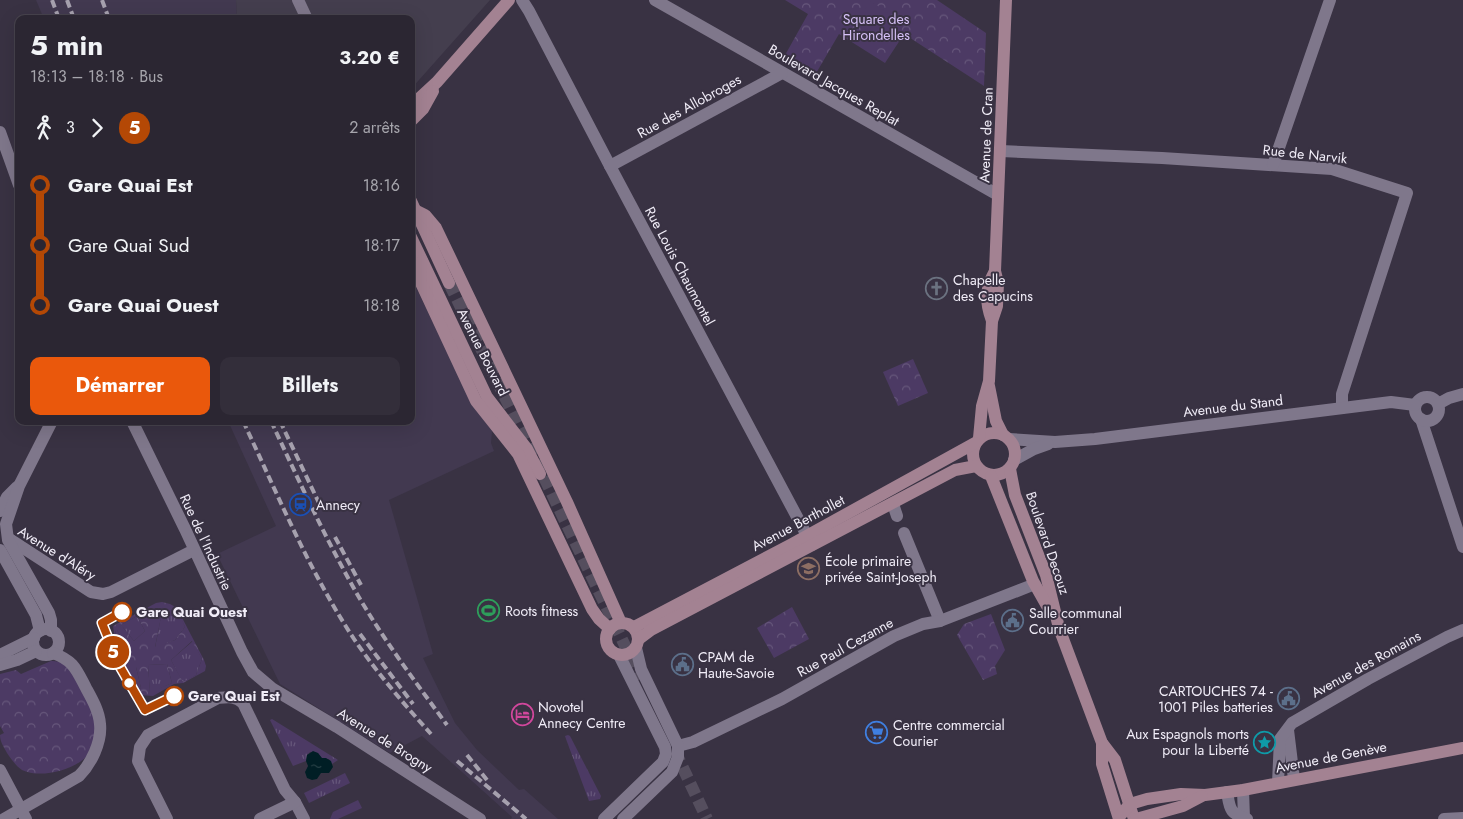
<!DOCTYPE html>
<html lang="fr">
<head>
<meta charset="utf-8">
<style>
  body { margin:0; font-family:Jost,sans-serif; background:#332e3a; color:#f1f3f6; height:100vh; display:flex; flex-direction:column; font-size:19px; white-space:nowrap }
  * { box-sizing:border-box; margin:0 }
  p { font-size:16px; color:#a6a5ac }
  .icon { flex:none; width:28px; height:28px; fill:none; stroke:currentColor; stroke-width:2; stroke-linecap:round; stroke-linejoin:round }
  .map { position:relative; flex:1; overflow:hidden }
  .drawer { position:absolute; left:15px; top:15px; width:400px; height:410px; display:flex; flex-direction:column; background:#2b2632; border-radius:10px; box-shadow:0 5px 20px #0002,0 0 0 1px #47434d }
  .drawer>* { flex:none }
  .badge { padding:0 10px; border-radius:16px; font-size:18px; line-height:32px }
  .map>.badge { position:absolute; translate:-50% -50%; box-shadow:0 0 0 2px #fff }
  .legs { display:flex; align-items:center; gap:8px; height:55px; padding:0 15px; font-size:16px }
  .legs p { margin-inline-start:auto }
  .head { display:flex; align-items:center; justify-content:space-between; height:85px; padding:0 15px }
  h1 { font-size:28px; font-weight:700; line-height:38px }
  .action { display:flex; gap:10px; margin-top:auto; padding:10px 15px }
  .action a { flex:1; height:58px; border-radius:10px; background:#ea580c; color:#fff; font-size:20px; font-weight:700; line-height:58px; text-align:center }
  .action a+a { background:#332e3a; color:#f1f3f6 }
  ul { padding:0 15px; list-style:none }
  li { display:flex; align-items:center; gap:18px; height:60px; font-size:19px }
  li i { display:grid; place-items:center; width:8px; height:100%; margin:0 6px; background:currentColor }
  li i::after { content:''; width:12px; height:12px; margin:-6px; border:4px solid; border-radius:50%; background:#2b2632 }
  li p { margin-inline-start:auto }
  li:first-child i { background:linear-gradient(#0000 50%,currentColor 0) }
  li:last-child i { background:linear-gradient(currentColor 50%,#0000 0) }
  .map>svg:first-child { display:block }
  .built { fill:#423950 }
  .industrial { fill:#443e4e }
  .grass { fill:url(#grass-tufts) }
  .park { fill:url(#park-crowns); fill-rule:evenodd }
  .pitch { fill:#4c3a64 }
  .water { fill:url(#water-ripples) }
  .lines { fill:none; stroke-linecap:round; stroke-linejoin:round }
  .secondary-tunnel { stroke:#554e5e; stroke-width:12; stroke-dasharray:12 6; stroke-linecap:butt }
  .minor { stroke:#7f778b; stroke-width:12 }
  .tertiary { stroke:#7f778b; stroke-width:12 }
  .secondary { stroke:#a38292; stroke-width:12 }
  .rail { stroke:#a6a1ae; stroke-width:4; stroke-dasharray:8 4; stroke-linecap:butt }
  .line-1-casing { stroke:#fff; stroke-width:11 }
  .line-1 { stroke:#b44805; stroke-width:8 }
  .stop-1-dot { fill:#fff; stroke:#b44805; stroke-width:2.5 }
  .labels { text-anchor:middle; stroke-width:4; stroke-linejoin:round; paint-order:stroke }
  .park-label { font-size:14px; fill:#d6c1f7; stroke:#393243 }
  .street-label { font-size:14px; fill:#f1edf8; stroke:#393243 }
  .poi-label { font-size:14px; fill:#f1edf8; stroke:#393243; text-anchor:start }
  .stop-label { font-size:14px; font-weight:bold; fill:#f1edf8; stroke:#393243; text-anchor:start }
</style>
</head>
<body>
<div class="map">
<svg width="1463" height="819" viewBox="0 0 1463 819">
  <defs>
    <pattern id="grass-tufts" width="24" height="20" patternUnits="userSpaceOnUse" patternTransform="scale(1.25)"><rect width="24" height="20" fill="#4c3a64"/><path d="M3 7l-1-3M5 7V3M7 7l1-3M15 17l-1-3M17 17v-4M19 17l1-3" fill="none" stroke="#66577b"/></pattern>
    <pattern id="park-crowns" width="20" height="18" patternUnits="userSpaceOnUse" patternTransform="scale(1.25)"><rect width="20" height="18" fill="#4c3a64"/><path d="M2 6a3 3 0 1 1 6 0M12 15a3 3 0 1 1 6 0" fill="none" stroke="#66577b"/></pattern>
    <pattern id="water-ripples" width="26" height="14" patternUnits="userSpaceOnUse" patternTransform="scale(1.25)"><rect width="26" height="14" fill="#001e25"/><path d="M2 4q2-2 4 0t4 0M15 11q2-2 4 0t4 0" fill="none" stroke="#263f45"/></pattern>
  </defs>
  <rect width="100%" height="100%" fill="#393243"/>
  <g class="built">
    <path d="M36,0h200l1,19h-193z"/>
    <path d="M411,277l61,126 20,28 -1,12 3,8 -105,49 44,154 -10,4 32,65 22,27 42,40 5,-1 34,30h-47l1,-2 -90,-81 -32,17 -110,-69 -63,-130 59,-28 -48,-105h183z"/>
  </g>
  <path class="industrial" d="M236,0h254l-79,89v-70h-174z"/>
  <g class="grass">
    <path d="M163,606l16,7 6,14 -10,13 -20,8z"/>
    <path d="M137,616l8,15 -11,10 -13,-16z"/>
    <path d="M115,630h2l12,23 -8,5 -2,-3z"/>
    <path d="M193,641l9,18 -6,16 -13,8 -12,-23z"/>
    <path d="M167,664l5,19 -22,10 -2,-28z"/>
    <path d="M125,667h11l5,21 -3,4z"/>
    <path d="M272,719l66,41 -6,4 -3,-5h-7l-4,-6 -8,-1 -3,3 -1,6 -13,5 -23,-46z"/>
    <path d="M568,735l2,1 31,60 -1,3 -11,2 -23,-62 -1,-3z"/>
    <path d="M345,773l5,10 -41,20 -5,-10z"/>
    <path d="M358,800l4,8 -24,11h-8l3,-7z"/>
  </g>
  <g class="park">
    <path d="M785,0h152l49,33 -2,53 -80,-52 -19,29 -46,-29 -24,41 -31,-18 24,-43z"/>
    <path d="M913,359l15,34 -30,13 -15,-34z"/>
    <path d="M162,602l8,2 7,4 27,52 2,6 -1,5 -22,12 -9,1 -21,12 -14,-1 -21,-39 -5,-30 43,-23zM163,607l15,6 7,14 -10,13 -20,7zM137,616l8,15 -11,10 -13,-16zM117,630l12,23 -8,5 -2,-3 -4,-24zM192,641l10,18 -6,16 -13,7 -12,-22zM167,664l5,19 -22,9 -2,-27zM125,667h11l5,21 -3,4z"/>
    <path d="M792,607l17,32 -35,19 -17,-30z"/>
    <path d="M991,614l14,36 -10,16 2,8 -14,6 -26,-45 7,-11z"/>
    <path d="M51,661c18,-1 22,14 29,27 7,12 18,31 15,46 -1,6 -5,17 -8,22 -13,14 -47,23 -65,14 -6,-4 -11,-11 -15,-17 -3,-6 -7,-11 -7,-18l4,-2 -4,-7v-52l16,-4 5,4z"/>
  </g>
  <path class="pitch" d="M871,1l31,23 -15,20 -31,-22z"/>
  <path class="water" d="M313,751l5,2 4,5h4l5,3 2,6 -4,6h-8l-4,6 -5,1 -5,-2 -2,-6 3,-6 -2,-5 1,-6z"/>
  <g class="lines">
    <g class="secondary-tunnel">
      <path d="M449,283l93,190 99,206"/>
      <path d="M675,751l32,68"/>
    </g>
    <g class="minor">
      <path d="M298,0l9,19"/>
      <path d="M522,0l7,11 81,155 202,379"/>
      <path d="M655,0l343,195"/>
      <path d="M1001,151l161,7 170,11 75,24 -65,201v14"/>
      <path d="M1273,165l57,-165"/>
      <path d="M610,166l172,-93"/>
      <path d="M1421,419l42,128"/>
      <path d="M893,504l4,12"/>
      <path d="M0,511l7,-14 10,-10"/>
      <path d="M904,533l36,88"/>
      <path d="M8,538l83,54 12,2 8,-2 83,-42"/>
      <path d="M0,550l36,65 4,16"/>
      <circle cx="46" cy="642" r="13"/>
      <path d="M51,631v-11l-2,-7 -41,-73 -2,-16 13,-38 33,-65"/>
      <path d="M0,655l34,-17"/>
      <path d="M0,665l17,-5 19,-9"/>
      <path d="M1288,730l6,49"/>
      <path d="M678,746l15,-4 89,-43 112,-63 29,-12 17,-3 90,-35"/>
      <path d="M0,770l26,49"/>
      <path d="M1278,783l2,-44 12,-16 76,-44 79,-42 16,-7"/>
      <path d="M1243,790l1,28"/>
      <path d="M1227,792c3,17 2,21 20,27"/>
      <path d="M4,819l75,-43c12,-12 23,-34 21,-52 -1,-13 -8,-25 -14,-36 -10,-19 -12,-27 -33,-35"/>
      <path d="M167,819l-29,-58 2,-14 8,-12 70,-37c11,-1 17,-2 25,5l42,87 10,12 9,17"/>
      <path d="M260,819l35,-17"/>
      <path d="M1444,819l19,-1"/>
    </g>
    <g class="tertiary">
      <path d="M0,132l19,53"/>
      <circle cx="1427" cy="409" r="12"/>
      <path d="M1438,404l11,-6 14,-4"/>
      <path d="M132,421l53,108 57,123 11,20 20,17 64,38 143,92"/>
      <path d="M1009,439l46,3 40,-3 296,-37 24,3"/>
      <path d="M1014,460l20,-11 14,-5"/>
      <path d="M604,819l59,-57 3,-8 -1,-7 -46,-92"/>
      <path d="M623,819l49,-47 6,-15v-11l-37,-77 -5,-21"/>
    </g>
    <g class="secondary">
      <path d="M411,106l26,-24 72,-82"/>
      <path d="M411,121l12,-12 10,-18"/>
      <path d="M411,201l38,82"/>
      <path d="M415,210l10,5 11,13 131,274 54,121"/>
      <path d="M411,237l76,160 40,52 13,25"/>
      <path d="M422,261l-2,20 56,120 42,53 74,155 7,10 11,10"/>
      <path d="M992,321c-7,-19 -7,-32 3,-50"/>
      <path d="M989,386l7,35 7,14"/>
      <circle cx="994" cy="454" r="21"/>
      <path d="M979,438l3,-32 7,-25 3,-60 5,-15 1,-23 -3,-12 11,-271"/>
      <path d="M1010,469l5,26 31,80 13,53 43,115 13,17 19,59"/>
      <path d="M991,476l42,105 18,32"/>
      <circle cx="622" cy="639" r="16"/>
      <path d="M634,627l158,-83 183,-101"/>
      <path d="M639,639l12,-9 304,-160 21,-4"/>
      <path d="M1102,743v21l17,55"/>
      <path d="M1119,817l11,-13 17,-5 34,-5 24,1 38,-5 220,-42"/>
      <path d="M1136,819l47,-13 19,-10"/>
    </g>
    <g class="rail">
      <path d="M52,0l7,19"/>
      <path d="M67,0l7,19"/>
      <path d="M102,0l7,19"/>
      <path d="M243,421c35,74 66,150 111,218 23,34 50,65 77,95"/>
      <path d="M271,421c28,60 56,121 89,178 26,44 57,85 87,126"/>
      <path d="M280,421l39,82"/>
      <path d="M335,537l26,48"/>
      <path d="M360,634l53,70"/>
      <path d="M467,755l20,25"/>
      <path d="M457,761l69,58"/>
    </g>
  </g>
  <g class="lines">
    <defs>
      <path id="line-1" d="M122,612l-20,11 17,42 26,45 29,-14"/>
    </defs>
    <use href="#line-1" class="line-1-casing"/>
    <use href="#line-1" class="line-1"/>
  </g>
  <defs>
    <symbol id="church-ring" viewBox="-11 -11 22 22"><circle r="9.5" fill="#393243" stroke="#6b7280" stroke-width="1.5"/><path d="M-1.2-6h2.4v3.5h3.3v2.4h-3.3V6h-2.4V-.1h-3.3v-2.4h3.3Z" fill="#6b7280"/></symbol>
    <symbol id="station-ring" viewBox="-11 -11 22 22"><circle r="9.5" fill="#393243" stroke="#1a4fb4" stroke-width="1.5"/><path d="M-3-6H3Q5-6 5-4V2Q5 4 3 4L4.5 6H3L1.5 4h-3L-3 6H-4.5L-3 4Q-5 4-5 2V-4Q-5-6-3-6ZM-3.5-4v3h7v-3ZM-3.5 1v1.5H-2V1ZM2 1v1.5H3.5V1Z" fill="#1a4fb4"/></symbol>
    <symbol id="school-ring" viewBox="-11 -11 22 22"><circle r="9.5" fill="#393243" stroke="#8d6e63" stroke-width="1.5"/><path d="M0-5L7-2L0 1L-7-2ZM-4 1L0 2.5L4 1V4Q0 6-4 4Z" fill="#8d6e63"/></symbol>
    <symbol id="stadium-ring" viewBox="-11 -11 22 22"><circle r="9.5" fill="#393243" stroke="#2e9e5b" stroke-width="1.5"/><path d="M0-5a6.5 5 0 1 0 0 10a6.5 5 0 1 0 0-10ZM-3.5-1.8h7v3.6h-7Z" fill="#2e9e5b"/></symbol>
    <symbol id="civic-ring" viewBox="-11 -11 22 22"><circle r="9.5" fill="#393243" stroke="#5c6f8a" stroke-width="1.5"/><path d="M-.6-6.5H3V-4.5H.6V-3L4-1V1h2V6H-6V1h2V-1L-.6-3ZM-1.2 2.5V6h2.4V2.5Z" fill="#5c6f8a"/></symbol>
    <symbol id="hotel-ring" viewBox="-11 -11 22 22"><circle r="9.5" fill="#393243" stroke="#d1479c" stroke-width="1.5"/><path d="M-6-4.5h1.5V1H6V5H4.5V3h-9V5H-6ZM-4 0a1.8 1.8 0 1 1 3.6 0ZM.5 0V-2.5h3Q6-2.5 6 0Z" fill="#d1479c"/></symbol>
    <symbol id="supermarket-ring" viewBox="-11 -11 22 22"><circle r="9.5" fill="#393243" stroke="#3f7fe0" stroke-width="1.5"/><path d="M-6-5.5h2.5l.6 2H6L4.5 2H-2.5L-4.4-4H-6ZM-1.5 3.2a1.3 1.3 0 1 0 .1 0ZM3 3.2a1.3 1.3 0 1 0 .1 0Z" fill="#3f7fe0"/></symbol>
    <symbol id="sight-ring" viewBox="-11 -11 22 22"><circle r="9.5" fill="#393243" stroke="#0f9aa8" stroke-width="1.5"/><path d="M0-6L1.8-2.2L6-1.7L2.9 1.2L3.7 5.4L0 3.3L-3.7 5.4L-2.9 1.2L-6-1.7L-1.8-2.2Z" fill="#0f9aa8"/></symbol>
  </defs>
  <g fill-rule="evenodd">
    <use href="#church-ring" x="924" y="276" width="25" height="25"/>
    <use href="#station-ring" x="288" y="492" width="25" height="25"/>
    <use href="#school-ring" x="796" y="556" width="25" height="25"/>
    <use href="#stadium-ring" x="476" y="598" width="25" height="25"/>
    <use href="#civic-ring" x="1000" y="608" width="25" height="25"/>
    <use href="#civic-ring" x="670" y="652" width="25" height="25"/>
    <use href="#civic-ring" x="1276" y="686" width="25" height="25"/>
    <use href="#hotel-ring" x="510" y="702" width="25" height="25"/>
    <use href="#supermarket-ring" x="864" y="720" width="25" height="25"/>
    <use href="#sight-ring" x="1252" y="730" width="25" height="25"/>
  </g>
  <g class="stop-1-dot">
    <circle cx="122" cy="612" r="9"/>
    <circle cx="129" cy="683" r="6"/>
    <circle cx="174" cy="696" r="9"/>
  </g>
  <g class="labels">
    <g class="park-label">
      <text x="876" y="24">Square des<tspan x="876" dy="16">Hirondelles</tspan></text>
    </g>
    <g class="street-label">
      <text transform="translate(834 85) rotate(30)" y="5">Boulevard Jacques Replat</text>
      <text transform="translate(689 106) rotate(-29)" y="5">Rue des Allobroges</text>
      <text transform="translate(986 135) rotate(-88)" y="5">Avenue de Cran</text>
      <text transform="translate(1305 154) rotate(6)" y="5">Rue de Narvik</text>
      <text transform="translate(680 266) rotate(62)" y="5">Rue Louis Chaumontel</text>
      <text transform="translate(483 352) rotate(63)" y="5">Avenue Bouvard</text>
      <text transform="translate(1233 406) rotate(-7)" y="5">Avenue du Stand</text>
      <text transform="translate(798 523) rotate(-28)" y="5">Avenue Berthollet</text>
      <text transform="translate(206 542) rotate(65)" y="5">Rue de l'Industrie</text>
      <text transform="translate(1048 543) rotate(71)" y="5">Boulevard Decouz</text>
      <text transform="translate(57 553) rotate(32)" y="5">Avenue d'Aléry</text>
      <text transform="translate(845 647) rotate(-29)" y="5">Rue Paul Cezanne</text>
      <text transform="translate(1366 664) rotate(-29)" y="5">Avenue des Romains</text>
      <text transform="translate(385 740) rotate(32)" y="5">Avenue de Brogny</text>
      <text transform="translate(1331 757) rotate(-11)" y="5">Avenue de Genève</text>
    </g>
    <g class="poi-label">
      <text x="953" y="285">Chapelle<tspan x="953" dy="16">des Capucins</tspan></text>
      <text x="316" y="510">Annecy</text>
      <text x="825" y="566">École primaire<tspan x="825" dy="16">privée Saint-Joseph</tspan></text>
      <text x="505" y="616">Roots fitness</text>
      <text x="1029" y="618">Salle communal<tspan x="1029" dy="16">Courrier</tspan></text>
      <text x="698" y="662">CPAM de<tspan x="698" dy="16">Haute-Savoie</tspan></text>
      <text x="1273" y="696" text-anchor="end">CARTOUCHES 74 -<tspan x="1273" dy="16">1001 Piles batteries</tspan></text>
      <text x="538" y="712">Novotel<tspan x="538" dy="16">Annecy Centre</tspan></text>
      <text x="893" y="730">Centre commercial<tspan x="893" dy="16">Courier</tspan></text>
      <text x="1249" y="739" text-anchor="end">Aux Espagnols morts<tspan x="1249" dy="16">pour la Liberté</tspan></text>
    </g>
    <g class="stop-label">
      <text x="136" y="617">Gare Quai Ouest</text>
      <text x="188" y="701">Gare Quai Est</text>
    </g>
  </g>
</svg>
<b class="badge" style="left:113px;top:652px;background:#b44805;color:#fff">5</b>
<section class="drawer">
<div class="head"><div><h1>5 min</h1><p>18:13 – 18:18 · Bus</p></div><b>3.20 €</b></div>
<div class="legs"><svg class="icon" aria-label="walk" viewBox="0 0 24 24"><circle cx="13" cy="4" r="2"/><path d="M13 8l-2 6 4 7M11 14l-3 7M7 12l3-4h3l4 4"/></svg>3<svg class="icon" aria-label="forward" viewBox="0 0 24 24"><path d="M9 5l7 7-7 7"/></svg><b class="badge" style="background:#b44805;color:#fff">5</b><p>2 arrêts</p></div>
<ul>
<li><i style="color:#b44805"></i><b>Gare Quai Est</b><p>18:16</p></li>
<li><i style="color:#b44805"></i><span>Gare Quai Sud</span><p>18:17</p></li>
<li><i style="color:#b44805"></i><b>Gare Quai Ouest</b><p>18:18</p></li>
</ul>
<div class="action"><a>Démarrer</a><a>Billets</a></div>
</section>
</div>
</body>
</html>
